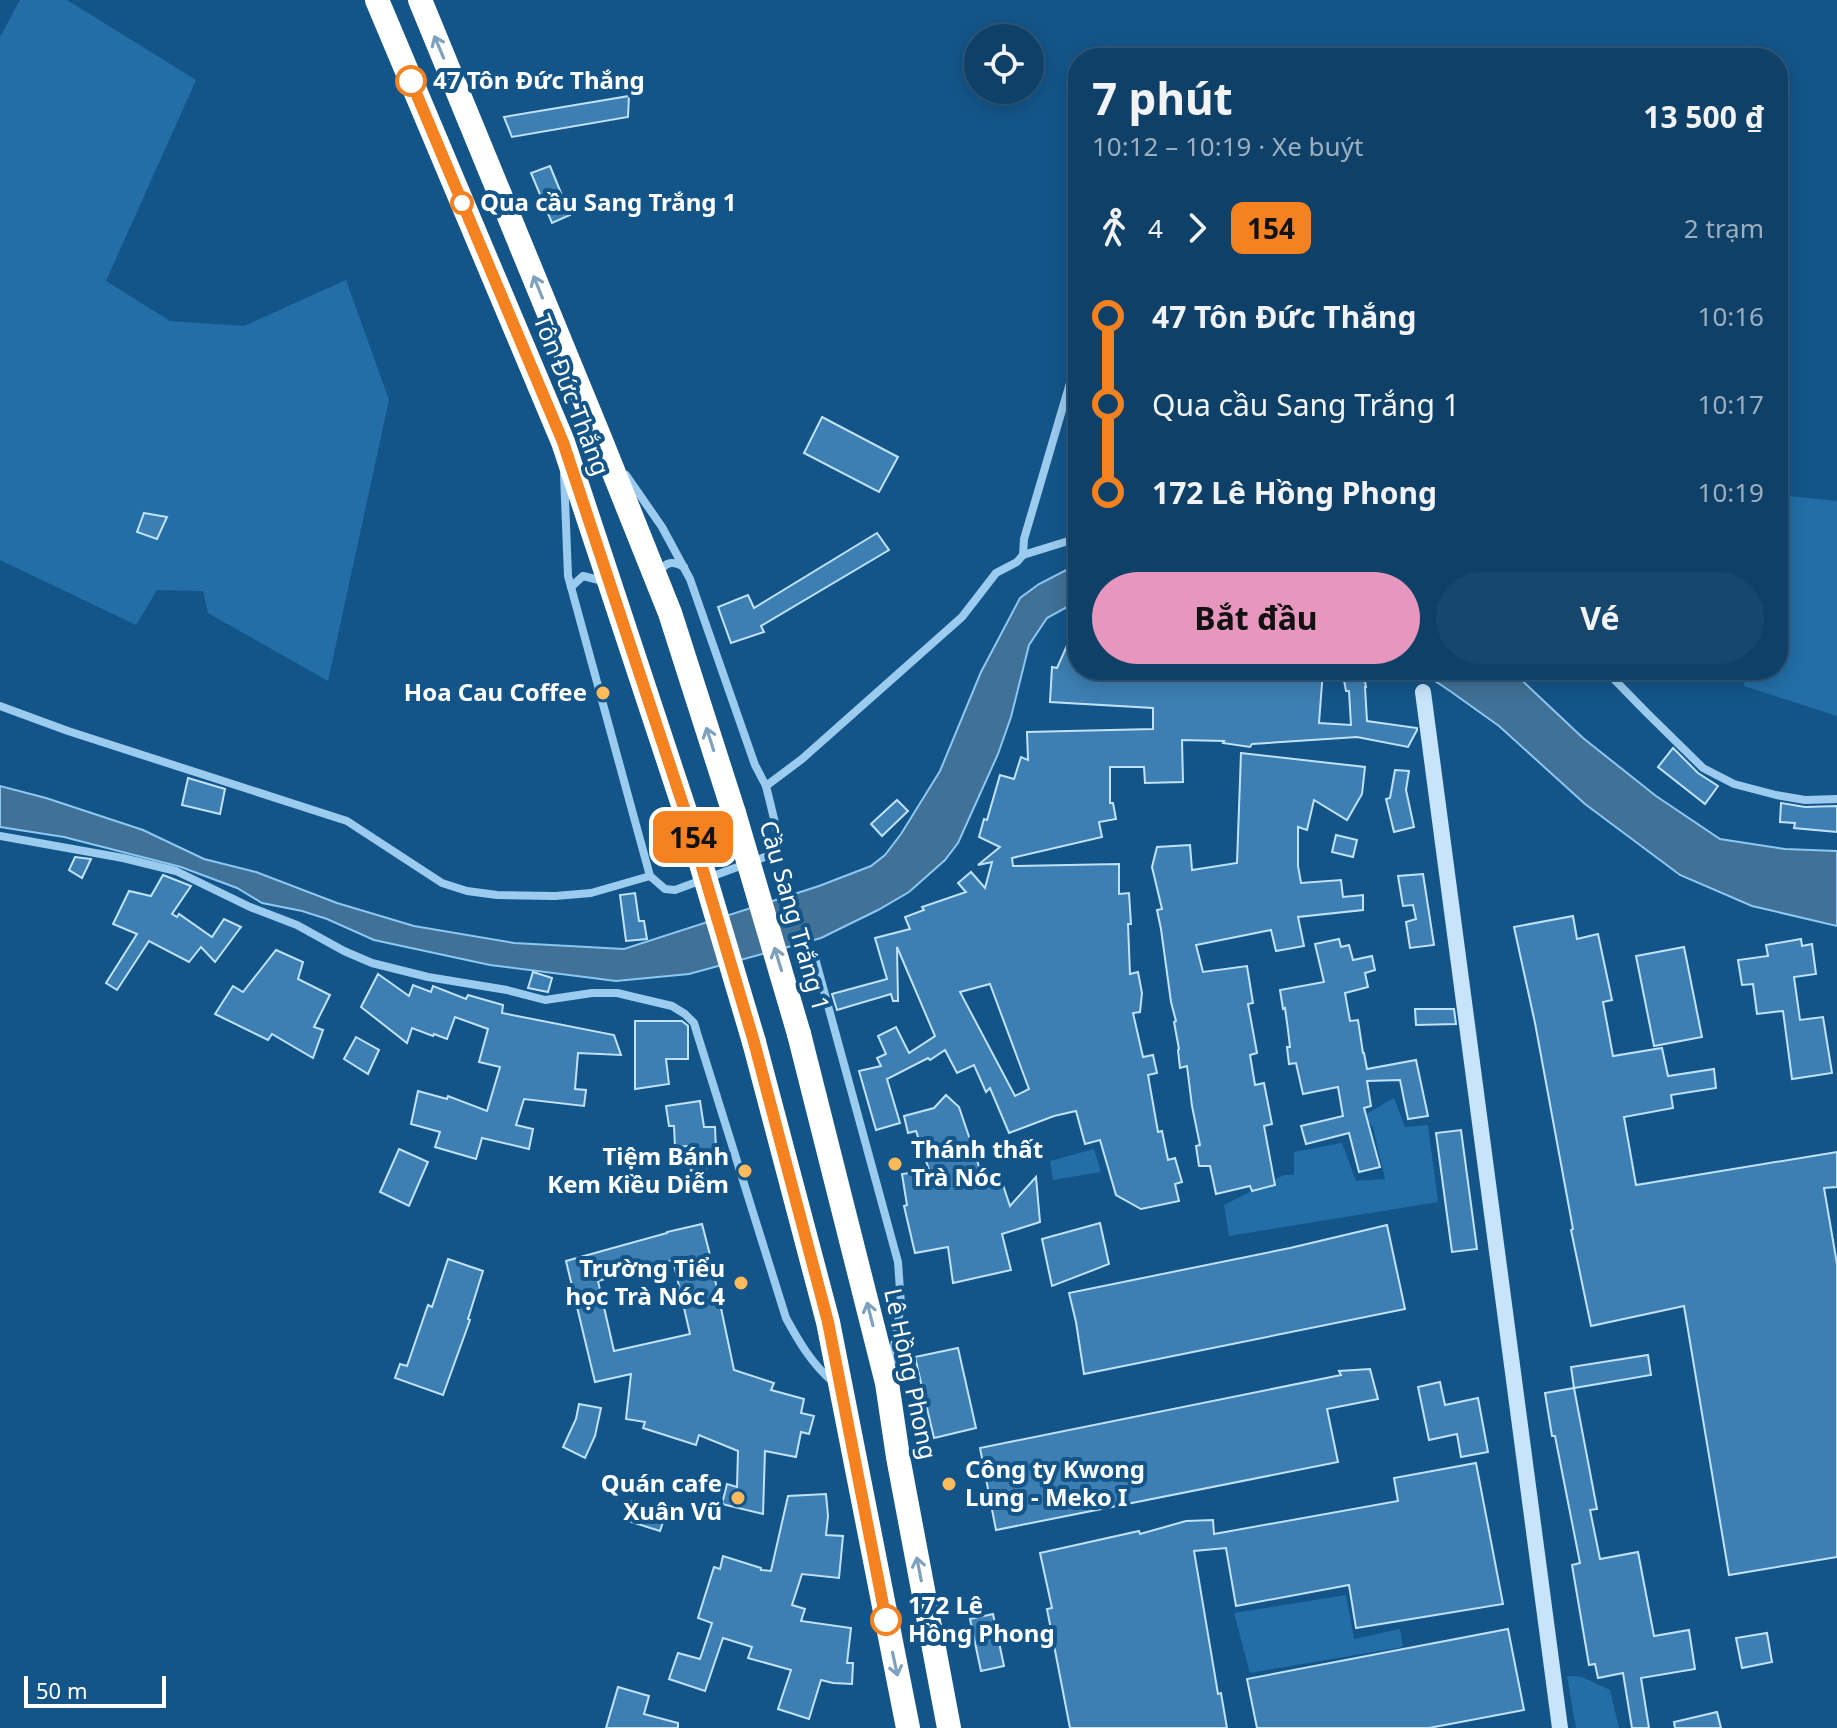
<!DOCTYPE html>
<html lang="vi">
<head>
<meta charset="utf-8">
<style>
  body { margin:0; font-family:"Noto Sans",sans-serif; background:#18476d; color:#f1f3f6; height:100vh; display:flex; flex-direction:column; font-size:30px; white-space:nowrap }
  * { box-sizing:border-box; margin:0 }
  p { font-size:26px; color:#9bafc0 }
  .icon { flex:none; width:44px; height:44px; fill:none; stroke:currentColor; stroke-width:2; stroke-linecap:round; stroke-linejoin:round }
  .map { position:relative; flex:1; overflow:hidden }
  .details { position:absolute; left:1068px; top:48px; width:720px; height:632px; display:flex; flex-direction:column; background:#0f4067; border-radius:32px; box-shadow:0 4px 20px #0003,0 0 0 2px #2f597b }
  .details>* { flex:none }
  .badge { padding:0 16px; border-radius:12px; font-size:28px; line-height:52px }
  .tools { position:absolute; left:964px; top:24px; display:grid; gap:16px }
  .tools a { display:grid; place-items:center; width:80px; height:80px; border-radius:50%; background:#0f4067; box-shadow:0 4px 20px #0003,0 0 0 2px #2f597b; font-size:40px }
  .scale { position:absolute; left:24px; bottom:20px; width:142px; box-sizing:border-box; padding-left:8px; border:4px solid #fff; border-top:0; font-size:22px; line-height:28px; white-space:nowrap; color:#fff; -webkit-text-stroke:6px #145589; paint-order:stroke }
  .map>.badge { position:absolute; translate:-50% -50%; box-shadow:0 0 0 4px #fff }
  .legs { display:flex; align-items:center; gap:12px; height:88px; padding:0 24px; font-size:26px }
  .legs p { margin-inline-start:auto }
  .head { display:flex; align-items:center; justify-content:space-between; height:136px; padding:0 24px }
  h1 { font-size:44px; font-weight:700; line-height:60px }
  .button { display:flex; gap:16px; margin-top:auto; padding:16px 24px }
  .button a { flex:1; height:92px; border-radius:48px; background:#e797bd; color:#111; font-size:32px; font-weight:700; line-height:92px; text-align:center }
  .button a+a { background:#18476d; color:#f1f3f6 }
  ul { padding:0 24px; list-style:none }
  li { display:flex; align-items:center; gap:28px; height:88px; font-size:30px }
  li i { display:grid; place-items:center; width:12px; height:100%; margin:0 10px; background:currentColor }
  li i::after { content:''; width:20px; height:20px; margin:-10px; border:6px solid; border-radius:50%; background:#0f4067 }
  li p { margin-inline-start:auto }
  li:first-child i { background:linear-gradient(#0000 50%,currentColor 0) }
  li:last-child i { background:linear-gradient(currentColor 50%,#0000 0) }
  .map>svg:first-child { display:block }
  .green { fill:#236ea7 }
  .water { fill:#417197; stroke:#8cc8f2; stroke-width:2 }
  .building { fill:#3d7fb2; stroke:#c1e2fb; stroke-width:2; fill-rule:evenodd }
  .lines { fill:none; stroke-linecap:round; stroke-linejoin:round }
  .street { stroke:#9bcbef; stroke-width:8 }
  .secondary { stroke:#c8e4fb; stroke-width:16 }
  .highway { stroke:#fff; stroke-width:24 }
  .highway-bridge { stroke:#fff; stroke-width:24 }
  .oneway { stroke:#7ea2be }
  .line-1-casing { stroke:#fff; stroke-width:18 }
  .line-1 { stroke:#f58220; stroke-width:12 }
  .stop-1-dot { fill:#fff; stroke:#f58220; stroke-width:4 }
  .poi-dot { fill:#ffbb59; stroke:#145589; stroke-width:3 }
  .labels { text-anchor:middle; stroke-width:8; stroke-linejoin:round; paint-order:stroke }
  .stop-label { font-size:24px; font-weight:bold; fill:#fff; stroke:#145589; text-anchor:start }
  .street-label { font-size:24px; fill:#fff; stroke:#145589 }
  .poi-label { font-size:24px; font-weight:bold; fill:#fff; stroke:#145589; text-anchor:end }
</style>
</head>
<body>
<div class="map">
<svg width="1837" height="1728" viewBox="0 0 1837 1728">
  <rect width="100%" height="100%" fill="#145589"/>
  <g class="green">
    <path d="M20,0h47l129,80 -90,201 64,40 74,5 102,-46 43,120 -61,281 -120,-68 -5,-22 -46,-1 -21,35 -136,-65v-523z"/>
    <path d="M1778,495l59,6v215l-93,-30 2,-16h32z"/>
    <path d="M1394,1098l11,29 23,-2 10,77 -209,34 -5,-31 60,-30h10v-23l48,-9 14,38 29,-2 -12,-52 -10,-11z"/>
    <path d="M1094,1149l7,23 -48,8 -3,-19z"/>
    <path d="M1346,1595l8,44 46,-10 3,18 -153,26 -16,-60z"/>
    <path d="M1567,1676l15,1 28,13 9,38h-43z"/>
  </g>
  <g class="water">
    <path d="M1078,564v37l-31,17 -18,27 -18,72 -13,37 -40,89 -13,17 -36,32 -31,18 -57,28 -132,36 -73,7 -126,-16 -116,-25 -47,-21 -25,-8 -40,-8 -25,-15 -56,-21 -117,-30 -64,-10v-41l46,12 97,32 61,29 52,13 81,31 77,23 100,17 110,6 195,-63 52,-20 14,-11 16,-21 39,-63 41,-99 39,-74 19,-14z"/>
    <path d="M1387,670h124l72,68 73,58 64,43 65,10 52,2v75l-85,-20 -72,-31 -95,-71 -86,-78 -49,-35 -21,-14z"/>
  </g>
  <g class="building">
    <path d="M629,96l-1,21 -116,20 -8,-20z"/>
    <path d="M550,166l20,49 -18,8 -21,-50z"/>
    <path d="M822,417l76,40 -19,35 -75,-39z"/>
    <path d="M144,513l23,4 -10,22 -20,-7z"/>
    <path d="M877,533l12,17 -128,76 3,6 -33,11 -13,-36 30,-12 6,13z"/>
    <path d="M1078,621v49h132v11l37,-2v-9h76l-4,53 32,2 -2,-34h-3l-4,-21h21l3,17h-1l2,34 50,7v2l-9,17 -51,-10 -105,7 -2,3 -27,-4 1,-2 -42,-1 1,42 -38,1 -1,-16h-34v36h3l3,16 -17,3 3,15 -90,21 1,8 106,-2v30l10,-1 2,31h-3l2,50 8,-2 4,21 -2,19 -7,1 10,44 10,-2 4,18 -9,2 10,57 4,-1 6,29 7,-2 7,24 -7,2 4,17 -38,8 -25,-14 -16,-55 -15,4 -9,-33 -22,5 -45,17 -19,-45 -4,4 -12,-27 -17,8 -12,-23 -15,10 -2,-2 -41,21 13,44 -24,7 -17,-59 22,-5 -4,-8 9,-4 -8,-18 18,-9 13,26 26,-17 -38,-89 1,54h-5l-2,-7 -54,16 -5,-16 55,-15 -12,-41 35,-9 -5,-12 19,-7 -2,-3 44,-15 -8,-9 13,-11 14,16 7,-26 -14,3 22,-18 -21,-10 5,-18 3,1 13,-45 14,4 7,-22 7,3 -1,-28 126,-3v-21l-103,-6 2,-35 5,1zM990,984l39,105 -14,7 -55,-104z"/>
    <path d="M1673,748l25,25 20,13 -13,18 -47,-37z"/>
    <path d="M1241,753l124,14 -3,27 -15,26 -33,-20 -7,30 -9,-3v39l3,17 40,-3 2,17 20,-2v15l-65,7 6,29 -28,5 -5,-21 -75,15 7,27 44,-6 6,37 -5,1 9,49 -7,2 5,30 9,-2 8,41 -8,2 11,59 -23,6 -2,-5 -34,8 -6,-28h-11l-3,-20 4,-1 -8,-39 -5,-40 -7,2 -2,-18 1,-1 -5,-27 2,-1 -5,-19 -10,-73 -4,-19 5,-1 -10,-42 5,-20 33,-2 2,25 45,-7z"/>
    <path d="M1395,770l14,1 -3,19 8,37 -20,5 -8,-33 4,-1z"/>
    <path d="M188,778l37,11 -5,25 -38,-9z"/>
    <path d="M897,800l11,11 -26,25 -11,-12z"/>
    <path d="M1781,803l24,4 32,-1v26l-43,-4 1,-5 -15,-1z"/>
    <path d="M1336,835l21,5 -4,17 -21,-5z"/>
    <path d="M75,857l16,2 -9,19 -13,-8z"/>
    <path d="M1423,874l11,71 -24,3 -4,-26 10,-3 -3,-14 -10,1 -5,-30z"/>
    <path d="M163,875l28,11 -19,28 5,3 2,-3 33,23 12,-18 17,8 -26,35 -14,-15 -12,15 -40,-21 -32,49 -11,-7 31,-49 -24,-10 16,-33 22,5z"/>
    <path d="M635,893l4,28h5l3,18 -21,2 -6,-46z"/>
    <path d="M1573,916l4,23 21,-5 14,66 -9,2 10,54 49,-8 6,28 46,-7 2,19 -45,7 2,13 -49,9 12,68 201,-33v35l-13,1 13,76v293l-108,18 -45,-269 -93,20 -20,-96 2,-1 -38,-206 -21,-96z"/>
    <path d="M1339,939l2,8 8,-2 4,15 19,-4 3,14 -10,3 3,14 -23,6 5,28 8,-1 5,33h1l3,16 49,-9 12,56 -20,3 -8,-39 -33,1 4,25 -7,2 16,59 -21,5 -10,-39 -43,11 -5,-18 42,-10 -5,-29 -35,7 -7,-31 -7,1 -2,-17h3l-2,-17 -3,-22 -2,1 -3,-19 44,-8 -9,-38z"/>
    <path d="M1801,939l1,7 10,-2 4,30 -22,3 6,43 23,-3 9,56 -40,6 -9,-68 -26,3 -4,-30 -11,1 -4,-25 30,-4 -2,-11z"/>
    <path d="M1684,947l18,90 -48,9 -18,-90z"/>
    <path d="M276,950l27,12 -5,17 32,16 -16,32 9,3 -10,28 -41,-24 -4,6 -53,-26 18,-28 10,6z"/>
    <path d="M533,972l19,6 -4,14 -20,-4z"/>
    <path d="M378,974l31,22 4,-11 18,7 2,-6 33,13 2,-4 35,10 -1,8 112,22 7,20 -43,-2 -3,36 11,1 -2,16 -60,-7 -8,26 17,4 -4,20 -47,-11 -6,21 -41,-12 5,-15 -29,-8 7,-33 29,8 1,-3 39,15 13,-44 -21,-5 9,-33 -33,-12 -8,22 -13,-5 -1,2 -21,-8 -5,15 -46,-36z"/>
    <path d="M1415,1009h39l2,15 -40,1z"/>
    <path d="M635,1021h47l6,5v33h-22l3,25 -34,5z"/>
    <path d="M356,1037l23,13 -11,24 -24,-15z"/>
    <path d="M946,1095l13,12 27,80 16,-5 8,24 26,-29 4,45 -38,12 9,36 -58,13 -5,-36 -33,6 -11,-47 3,-1 -5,-31 27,-4 -13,-39 -8,2 -4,-17 30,-8z"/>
    <path d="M700,1101l4,26h11l1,23 7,-1 3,16 -35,6 -4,-25 -12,1 -1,-21h-5l-3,-20z"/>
    <path d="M1461,1130l16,119 -25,3 -16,-119z"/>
    <path d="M399,1149l29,13 -19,44 -29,-14z"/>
    <path d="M1100,1223l9,41 -57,22 -10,-47z"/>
    <path d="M702,1224l7,27 25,119 40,13 -3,7 33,9 -3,14 13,3 -5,18 -8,-2 -5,25 -31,-6 -2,63 -41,-10 5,-20 10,3 1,-36 -39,-16 -3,10 -53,-17 2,-6 -19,-3 5,-45 -36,8 -29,-121 101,-28v-1zM673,1260l17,74 -76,17 -16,-70z"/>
    <path d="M1387,1225l18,84 -321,65 -8,-52 -7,-29 221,-45z"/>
    <path d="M448,1259l35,12 -15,48 2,1 -27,75 -48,-17 5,-14 7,2 21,-61 4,2z"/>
    <path d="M958,1348l18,80 -42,10 -19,-81z"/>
    <path d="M1648,1355l3,20 -77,13 -3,-21z"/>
    <path d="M1370,1369l8,30 -51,10 11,53 -342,68 -16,-82 361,-73 -2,-4z"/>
    <path d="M1440,1382l5,23 33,-7 10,54 -27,5 -4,-23 -28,6 -11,-53z"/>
    <path d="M1574,1388l23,121 -7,1 10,49 38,-7 16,84 35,-6 6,39 -54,9 8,50h-17l-9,-55 -25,5 -3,-14 -6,1 -17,-100 8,-2 -25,-127h-3l-7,-43z"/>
    <path d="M579,1404l22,4 -6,28 -10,22 -22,-11 13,-28z"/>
    <path d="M1476,1463l27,141 -147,24 -7,-43 -113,21 -10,-58 -32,3 24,143 3,-1 6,35h-157l-23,-119 5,-1 -12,-55 99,-22 1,3 46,-13 27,-1 1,14 184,-33 -4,-23z"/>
    <path d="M826,1494l2,22 -2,19 17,1 -4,42 -37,-4 -10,31 13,4 -4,12 50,7 -4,35h6l-1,21 -19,-1 -12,-3 -12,39 -31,-10 13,-39 -43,-12 4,-11 -29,-9 -18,53 -36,-12 9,-26 22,6 12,-36 -14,-5 16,-51 6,2 3,-13 38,12v2l10,1 17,-75z"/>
    <path d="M630,1501l36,12 -6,18 -35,-11z"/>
    <path d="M993,1614l11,52 -23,5 -11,-52z"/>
    <path d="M1508,1629l16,81 -95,18h-172l-10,-49z"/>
    <path d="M1767,1633l5,29 -30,6 -6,-30z"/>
    <path d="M618,1687l31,9 -5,18 34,9v5h-72z"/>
    <path d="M1717,1712l4,16h-46l-1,-6z"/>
  </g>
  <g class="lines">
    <g class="street">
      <path d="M626,475l36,52 28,52 65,186 11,21 36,-27 160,-142 34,-44 21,-11 6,-7 1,-16 54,-183"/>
      <path d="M1023,555l55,-17"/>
      <path d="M660,573c5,-12 13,-12 24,-6"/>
      <path d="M571,587l12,-11 16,4 4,5"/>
      <path d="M1605,670l42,43 56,55 31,16 42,11 29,5 32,-1"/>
      <path d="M0,706l68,25 279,90 95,62 25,8 30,4 58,1 36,-3 59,-17 -82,-300 -4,-102"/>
      <path d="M0,836l123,22 53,13 74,36 47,18 47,26 28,12 56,14 79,13 38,10 47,-7h25l55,13 13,8 9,9 3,10 89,285c13,24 26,46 47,64"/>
      <path d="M650,876l15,13 10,1 98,-36 6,-15 -13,-53"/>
      <path d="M815,958l83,304 3,42 -10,61"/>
    </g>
    <path class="secondary" d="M1423,692l137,1036"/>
    <g class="highway">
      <path d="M377,0l186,442 125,378"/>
      <path d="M420,0l180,438 70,175 64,200"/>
      <path d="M799,1034l88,349 11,74 51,271"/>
      <path d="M754,1042l74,280 80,406"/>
    </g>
    <g class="highway-bridge">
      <path d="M734,813l65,221"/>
      <path d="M688,820l66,222"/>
    </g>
  </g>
  <defs><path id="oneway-shaft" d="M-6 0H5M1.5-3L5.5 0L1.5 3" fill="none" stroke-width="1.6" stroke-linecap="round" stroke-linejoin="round" transform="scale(2)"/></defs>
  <g class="oneway">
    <use href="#oneway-shaft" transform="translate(439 47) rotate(-113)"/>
    <use href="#oneway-shaft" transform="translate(538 287) rotate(-112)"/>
    <use href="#oneway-shaft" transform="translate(710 739) rotate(-108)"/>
    <use href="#oneway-shaft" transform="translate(778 959) rotate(-107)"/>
    <use href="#oneway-shaft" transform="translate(870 1314) rotate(-104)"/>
    <use href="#oneway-shaft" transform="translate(919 1569) rotate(-101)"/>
    <use href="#oneway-shaft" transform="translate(895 1664) rotate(78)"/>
  </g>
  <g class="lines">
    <defs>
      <path id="line-1" d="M411,81l152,361 125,378 66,222 74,280 58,298"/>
    </defs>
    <use href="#line-1" class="line-1-casing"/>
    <use href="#line-1" class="line-1"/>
  </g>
  <g class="stop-1-dot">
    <circle cx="411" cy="81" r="14"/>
    <circle cx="462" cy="203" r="10"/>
    <circle cx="886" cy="1620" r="14"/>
  </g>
  <g class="poi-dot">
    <circle cx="603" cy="693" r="8"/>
    <circle cx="895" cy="1164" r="8"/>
    <circle cx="745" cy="1171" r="8"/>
    <circle cx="741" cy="1283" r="8"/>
    <circle cx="949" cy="1484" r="8"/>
    <circle cx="738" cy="1498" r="8"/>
  </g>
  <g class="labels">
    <g class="stop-label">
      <text x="433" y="89">47 Tôn Đức Thắng</text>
      <text x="480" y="211">Qua cầu Sang Trắng 1</text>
      <text x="908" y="1614">172 Lê<tspan x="908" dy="28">Hồng Phong</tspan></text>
    </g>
    <g class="street-label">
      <text transform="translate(571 395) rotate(69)" y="8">Tôn Đức Thắng</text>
      <text transform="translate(794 916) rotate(74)" y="8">Cầu Sang Trắng 1</text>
      <text transform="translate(910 1374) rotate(78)" y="8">Lê Hồng Phong</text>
    </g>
    <g class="poi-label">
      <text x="587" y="701">Hoa Cau Coffee</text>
      <text x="911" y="1158" text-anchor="start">Thánh thất<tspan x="911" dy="28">Trà Nóc</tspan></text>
      <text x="729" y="1165">Tiệm Bánh<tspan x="729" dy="28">Kem Kiều Diễm</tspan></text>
      <text x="725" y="1277">Trường Tiểu<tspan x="725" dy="28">học Trà Nóc 4</tspan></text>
      <text x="965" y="1478" text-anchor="start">Công ty Kwong<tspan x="965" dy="28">Lung - Meko I</tspan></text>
      <text x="722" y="1492">Quán cafe<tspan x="722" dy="28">Xuân Vũ</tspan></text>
    </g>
  </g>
</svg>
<div class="tools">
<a><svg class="icon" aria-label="locate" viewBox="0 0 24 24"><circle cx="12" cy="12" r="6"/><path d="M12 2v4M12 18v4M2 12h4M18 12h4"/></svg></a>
</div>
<div class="scale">50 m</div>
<b class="badge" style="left:693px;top:837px;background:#f58220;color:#111">154</b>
<section class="details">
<div class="head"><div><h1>7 phút</h1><p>10:12 – 10:19 · Xe buýt</p></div><b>13 500 ₫</b></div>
<div class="legs"><svg class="icon" aria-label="walk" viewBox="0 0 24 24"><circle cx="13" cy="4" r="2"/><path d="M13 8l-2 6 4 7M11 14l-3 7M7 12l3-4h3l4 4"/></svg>4<svg class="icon" aria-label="forward" viewBox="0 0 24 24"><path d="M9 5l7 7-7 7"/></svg><b class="badge" style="background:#f58220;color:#111">154</b><p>2 trạm</p></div>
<ul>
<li><i style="color:#f58220"></i><b>47 Tôn Đức Thắng</b><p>10:16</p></li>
<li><i style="color:#f58220"></i><span>Qua cầu Sang Trắng 1</span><p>10:17</p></li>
<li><i style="color:#f58220"></i><b>172 Lê Hồng Phong</b><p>10:19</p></li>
</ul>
<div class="button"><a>Bắt đầu</a><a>Vé</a></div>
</section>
</div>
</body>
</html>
